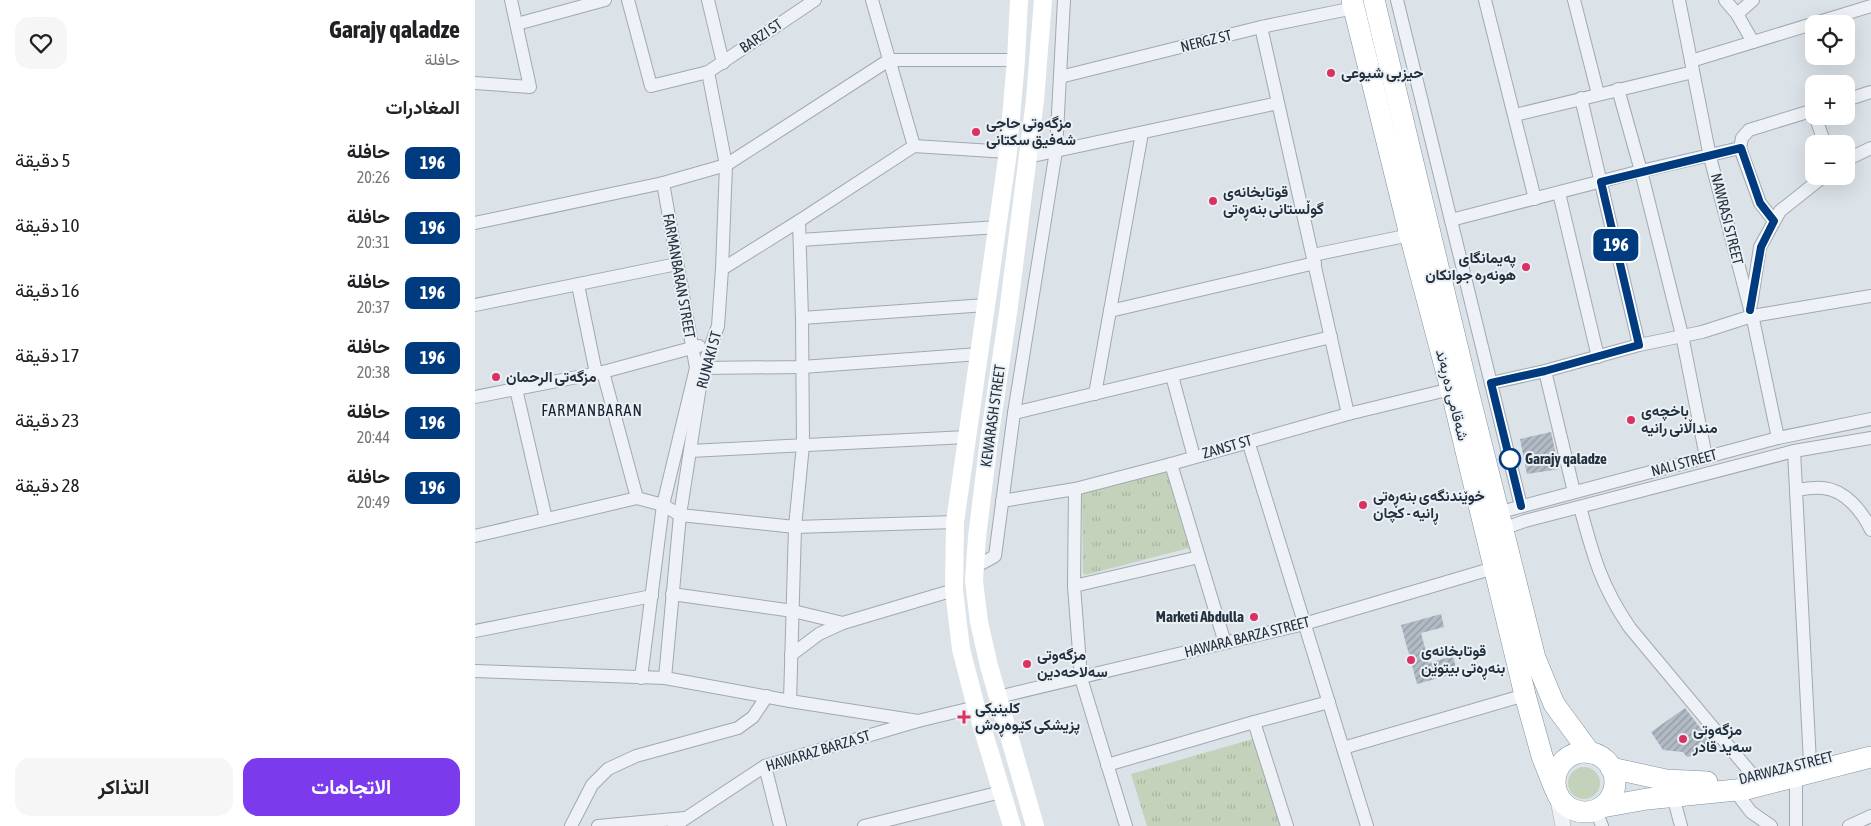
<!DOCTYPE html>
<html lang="ar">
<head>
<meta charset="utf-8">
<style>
  body { margin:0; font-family:"Asap Condensed",Vazirmatn,sans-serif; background:#f6f6f6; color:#202124; direction:rtl; height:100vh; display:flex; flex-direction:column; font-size:19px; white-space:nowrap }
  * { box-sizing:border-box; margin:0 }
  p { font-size:16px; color:#757577 }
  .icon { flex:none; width:28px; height:28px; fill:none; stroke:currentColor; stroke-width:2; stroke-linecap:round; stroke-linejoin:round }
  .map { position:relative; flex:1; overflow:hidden; direction:ltr }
  .side { display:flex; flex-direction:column; background:#fff; width:475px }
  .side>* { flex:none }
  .badge { padding:0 10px; border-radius:8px; font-size:18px; line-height:32px }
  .fabs { position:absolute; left:1330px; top:15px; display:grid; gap:10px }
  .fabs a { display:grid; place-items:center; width:50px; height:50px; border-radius:10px; background:#fff; box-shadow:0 5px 20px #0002; font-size:25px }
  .map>.badge { position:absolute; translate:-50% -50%; box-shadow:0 0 0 2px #fff }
  h2 { padding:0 15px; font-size:19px; line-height:45px }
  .round { display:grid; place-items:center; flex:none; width:52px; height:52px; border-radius:15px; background:#f6f6f6 }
  .summary { display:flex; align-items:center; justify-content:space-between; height:85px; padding:0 15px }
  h1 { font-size:24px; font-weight:700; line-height:38px }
  .button { display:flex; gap:10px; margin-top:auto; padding:10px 15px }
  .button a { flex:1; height:58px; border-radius:15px; background:#7c3aed; color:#fff; font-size:20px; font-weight:700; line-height:58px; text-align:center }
  .button a+a { background:#f6f6f6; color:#202124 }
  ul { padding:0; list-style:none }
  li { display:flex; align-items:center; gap:15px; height:65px; padding:0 15px }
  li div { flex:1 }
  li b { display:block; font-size:19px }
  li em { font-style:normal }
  li .badge { min-width:55px; font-weight:700; text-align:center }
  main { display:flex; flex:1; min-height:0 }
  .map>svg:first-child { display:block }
  .grass { fill:url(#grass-tufts) }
  .garden { fill:#c4d2bb }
  .building { fill:url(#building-hatch) }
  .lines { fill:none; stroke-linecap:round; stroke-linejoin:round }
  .minor-casing { stroke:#a0a9b2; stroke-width:14 }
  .tertiary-casing { stroke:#a0a9b2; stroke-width:16 }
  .trunk-casing { stroke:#8191a0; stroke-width:22 }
  .minor { stroke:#eef2f6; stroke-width:12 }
  .tertiary { stroke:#eef2f6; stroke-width:15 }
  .secondary { stroke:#fff; stroke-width:18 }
  .trunk { stroke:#fff; stroke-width:21 }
  .line-casing { stroke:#fff; stroke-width:11 }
  .line { stroke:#003b80; stroke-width:8 }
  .poi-dot { fill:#dc3160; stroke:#ebf0f5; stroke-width:2 }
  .stop-dot { fill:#fff; stroke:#003b80; stroke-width:2.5 }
  .labels { text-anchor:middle; stroke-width:4; stroke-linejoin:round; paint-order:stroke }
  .street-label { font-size:15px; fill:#24313f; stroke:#ebf0f5 }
  .poi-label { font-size:15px; font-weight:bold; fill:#24313f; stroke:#ebf0f5; text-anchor:start }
  .stop-label { font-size:15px; font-weight:bold; fill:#24313f; stroke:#ebf0f5; text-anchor:start }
  .neighbourhood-label { font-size:16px; letter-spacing:1px; fill:#16222f; stroke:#ebf0f5 }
</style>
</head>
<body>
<main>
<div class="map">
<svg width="1396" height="826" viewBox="0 0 1396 826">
  <defs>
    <pattern id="grass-tufts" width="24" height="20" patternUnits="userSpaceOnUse" patternTransform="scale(1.25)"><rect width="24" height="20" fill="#c4d2bb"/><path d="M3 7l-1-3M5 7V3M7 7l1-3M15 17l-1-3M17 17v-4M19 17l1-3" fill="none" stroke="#a8b5a2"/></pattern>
    <pattern id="building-hatch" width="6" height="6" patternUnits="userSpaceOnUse" patternTransform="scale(1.25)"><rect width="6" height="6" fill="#b2bbc5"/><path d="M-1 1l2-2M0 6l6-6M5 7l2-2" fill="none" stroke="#9199a1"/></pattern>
  </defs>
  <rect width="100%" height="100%" fill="#dbe2e8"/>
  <g class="grass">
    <path d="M691,470l23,78 -104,27 -2,-2 -1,-79 2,-3z"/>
    <path d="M781,738l26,88h-135l-16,-52z"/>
  </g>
  <circle class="garden" cx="1109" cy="783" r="16"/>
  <g class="building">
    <path d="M1076,432l8,37 -32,5 -7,-35z"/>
    <path d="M966,614l3,13 -23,6 8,30 24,-7 4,17 -40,11 -16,-59z"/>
    <path d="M1210,708l30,39 -11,6 -17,4 -4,-5 -20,-2 -12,-18z"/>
  </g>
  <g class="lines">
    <defs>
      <g id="minor">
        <path d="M153,0l23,86 57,-14 107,-72"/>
        <path d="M233,0l15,63"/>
        <path d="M397,0l42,146"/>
        <path d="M922,0l124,506"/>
        <path d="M1010,0l50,199"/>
        <path d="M1099,0l24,94"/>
        <path d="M1204,0l31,157 44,167 24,114"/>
        <path d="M1250,0l12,14 16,28"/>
        <path d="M1262,14l16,-14"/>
        <path d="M42,24l88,-24"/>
        <path d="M786,27l87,387"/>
        <path d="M1216,61l180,-55"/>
        <path d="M585,77l201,-50 93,-19"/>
        <path d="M0,83l55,4 -19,-87"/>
        <path d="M1143,89l23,82 41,164 24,122"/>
        <path d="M1106,98l58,247"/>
        <path d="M1371,100l25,-8"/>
        <path d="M1040,115l178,-43"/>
        <path d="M1340,116l10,28"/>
        <path d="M1265,148l20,55 14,18"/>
        <path d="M553,157l250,-54"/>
        <path d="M1371,160l25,-12"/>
        <path d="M1084,193l39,164"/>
        <path d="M976,220l190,-49 99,-23 2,-10 7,-8 65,-20"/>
        <path d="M0,223l188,-40 63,-18 163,-105h127"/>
        <path d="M325,240l198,-13"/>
        <path d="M838,255l97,-20"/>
        <path d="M247,269l77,-48 115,-75 94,6"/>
        <path d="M103,285l18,88"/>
        <path d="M0,305l202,-41"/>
        <path d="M1276,305l9,-58 20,-36 44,-35"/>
        <path d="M635,311l205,-48"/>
        <path d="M327,318l184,-13"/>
        <path d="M222,368l105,-1 177,-13"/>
        <path d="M1070,371l29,121"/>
        <path d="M128,372l34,126"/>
        <path d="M697,376l22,81"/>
        <path d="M1016,383l54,-12 94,-26 63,-13 50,-16 119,-20"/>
        <path d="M41,389l30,130"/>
        <path d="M620,394l47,-261"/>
        <path d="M0,397l128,-25 96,-26"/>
        <path d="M539,413l317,-76"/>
        <path d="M773,441l119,385"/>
        <path d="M215,451l277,-14"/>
        <path d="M1319,451l16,312"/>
        <path d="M696,464l54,179"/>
        <path d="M600,489l-1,97 7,92 45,148"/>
        <path d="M1321,490c8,-1 18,-3 27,-2 22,2 39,23 48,42"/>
        <path d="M527,501l73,-12 96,-25 177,-50 103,-25"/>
        <path d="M1105,507c13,48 21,79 50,121l126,151"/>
        <path d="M1022,513l281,-75 93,-19"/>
        <path d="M1027,529l23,-8 269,-70 77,-13"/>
        <path d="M0,536l162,-38 26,7 17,10 115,12 160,-5"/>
        <path d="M500,567l20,-11 19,-143 42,-262 8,-151"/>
        <path d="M599,586l125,-29"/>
        <path d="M197,594l121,17 50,12 111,-33"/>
        <path d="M0,631l177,-35"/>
        <path d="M316,655l28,-21 24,-11"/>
        <path d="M0,671l190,7 125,23 128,20"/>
        <path d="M166,678l22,-173 33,-137 -33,-185"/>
        <path d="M190,678l15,-163 23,-148 15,-41 4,-57 4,-104 -18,-93"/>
        <path d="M523,697l306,-73 190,-56"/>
        <path d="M315,701l5,-174 8,-82 -1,-127 -3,-97"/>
        <path d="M779,722l33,104"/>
        <path d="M868,748l182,-53"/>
        <path d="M632,765l147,-43 75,-20"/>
        <path d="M290,766l15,60"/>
        <path d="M1260,791l16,21 20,14"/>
        <path d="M1198,796l8,30"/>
        <path d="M1121,810l6,16"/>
        <path d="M96,826l21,-41 16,-16 28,-13 102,-28 15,-11 14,-21"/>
        <path d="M123,826l87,-8"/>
        <path d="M199,826l91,-60 153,-45 58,-14"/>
        <path d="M389,826l137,-34"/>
        <path d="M1321,826v-50"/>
        <path d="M1374,826l22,-10"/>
      </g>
      <path id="tertiary" d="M1082,795l6,31"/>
      <g id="trunk">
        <path d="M877,0l58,235 41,154 74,306 17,61 13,33"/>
        <path d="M899,0l93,387 68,271 19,46 36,49"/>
        <circle cx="1110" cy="782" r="30"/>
        <path d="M1136,768l55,12 41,2"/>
        <path d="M1127,807l45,-8 99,-10 125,-32"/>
      </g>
    </defs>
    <use href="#minor" class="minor-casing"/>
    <use href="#tertiary" class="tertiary-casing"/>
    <use href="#trunk" class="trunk-casing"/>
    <use href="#minor" class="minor"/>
    <use href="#tertiary" class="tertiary"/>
    <g class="secondary">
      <path d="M537,826l-36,-119 -15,-58 -7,-59 1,-68 53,-370 8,-92 3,-60"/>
      <path d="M560,826l-46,-160 -10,-44 -5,-41 3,-44 12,-97 19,-127 27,-213 8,-100"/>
    </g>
    <use href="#trunk" class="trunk"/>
  </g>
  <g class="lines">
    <defs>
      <path id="line" d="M1046,506l-30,-123 54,-12 94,-26 -38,-163 140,-34 19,55 14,18 -13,26 -11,63"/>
    </defs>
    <use href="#line" class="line-casing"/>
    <use href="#line" class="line"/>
  </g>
  <g class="poi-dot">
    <circle cx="856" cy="73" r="5"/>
    <circle cx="501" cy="132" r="5"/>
    <circle cx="738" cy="201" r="5"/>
    <circle cx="1051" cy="267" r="5"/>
    <circle cx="21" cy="377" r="5"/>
    <circle cx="1156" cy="420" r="5"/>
    <circle cx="888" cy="505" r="5"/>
    <circle cx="779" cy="617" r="5"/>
    <circle cx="936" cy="660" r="5"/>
    <circle cx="552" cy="664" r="5"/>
    <path d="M486.5 709.5h5v5h5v5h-5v5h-5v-5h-5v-5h5z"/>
    <circle cx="1208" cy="739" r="5"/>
  </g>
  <circle class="stop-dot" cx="1035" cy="459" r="10"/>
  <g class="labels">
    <g class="street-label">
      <text transform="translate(286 36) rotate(-34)" y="5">BARZI ST</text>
      <text transform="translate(731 41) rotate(-14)" y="5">NERGZ ST</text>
      <text transform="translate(1252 219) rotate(76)" y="5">NAWRASI STREET</text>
      <text transform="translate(204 276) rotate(80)" y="5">FARMANBARAN STREET</text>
      <text transform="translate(234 360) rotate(-75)" y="5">RUNAKI ST</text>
      <text transform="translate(977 395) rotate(76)" y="5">شەقامی دەربەند</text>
      <text transform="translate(518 416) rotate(-82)" y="5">KEWARASH STREET</text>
      <text transform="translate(752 447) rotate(-16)" y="5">ZANST ST</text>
      <text transform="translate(1209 463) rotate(-15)" y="5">NALI STREET</text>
      <text transform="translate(772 637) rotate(-14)" y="5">HAWARA BARZA STREET</text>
      <text transform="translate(343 751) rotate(-17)" y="5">HAWARAZ BARZA ST</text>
      <text transform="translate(1311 768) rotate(-14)" y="5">DARWAZA STREET</text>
    </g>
    <g class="poi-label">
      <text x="866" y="78">حیزبی شیوعی</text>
      <text x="511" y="128">مزگەوتی حاجی<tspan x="511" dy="17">شەفیق سکتانی</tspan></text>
      <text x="748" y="197">قوتابخانه‌ی<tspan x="748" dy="17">گوڵستانی بنه‌ڕه‌تی</tspan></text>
      <text x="1041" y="263" text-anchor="end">پەیمانگای<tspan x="1041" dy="17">هونەرە جوانکان</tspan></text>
      <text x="31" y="382">مزگەتی الرحمان</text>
      <text x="1166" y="416">باخچەی<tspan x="1166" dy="17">منداڵانی رانیە</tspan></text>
      <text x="898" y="501">خوێندنگەی بنەڕەتی<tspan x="898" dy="17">ڕانیە - کچان</tspan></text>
      <text x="769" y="622" text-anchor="end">Marketi Abdulla</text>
      <text x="946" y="656">قوتابخانەی<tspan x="946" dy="17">بنەڕەتی بیتوێن</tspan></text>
      <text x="562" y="660">مزگەوتی<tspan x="562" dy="17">سەلاحەدین</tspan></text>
      <text x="500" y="713">كلینیكی<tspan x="500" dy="17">پزیشكی كێوەڕەش</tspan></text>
      <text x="1218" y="735">مزگەوتی<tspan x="1218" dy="17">سەید قادر</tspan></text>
    </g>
    <g class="stop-label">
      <text x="1050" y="464">Garajy qaladze</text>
    </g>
    <g class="neighbourhood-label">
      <text x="117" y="416">FARMANBARAN</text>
    </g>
  </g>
</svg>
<div class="fabs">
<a><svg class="icon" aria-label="locate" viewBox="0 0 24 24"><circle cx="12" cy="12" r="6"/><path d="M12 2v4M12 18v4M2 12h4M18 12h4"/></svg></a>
<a>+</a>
<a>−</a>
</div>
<b class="badge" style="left:1141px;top:245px;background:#003b80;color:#fff">196</b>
</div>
<section class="side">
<div class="summary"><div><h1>Garajy qaladze</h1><p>حافلة</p></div><a class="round"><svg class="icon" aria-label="heart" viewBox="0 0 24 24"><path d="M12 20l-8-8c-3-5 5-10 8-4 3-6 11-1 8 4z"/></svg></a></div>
<h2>المغادرات</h2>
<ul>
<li><span class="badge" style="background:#003b80;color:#fff">196</span><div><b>حافلة</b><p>20:26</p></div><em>5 دقيقة</em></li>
<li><span class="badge" style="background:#003b80;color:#fff">196</span><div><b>حافلة</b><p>20:31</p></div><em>10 دقيقة</em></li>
<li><span class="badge" style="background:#003b80;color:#fff">196</span><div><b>حافلة</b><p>20:37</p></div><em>16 دقيقة</em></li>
<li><span class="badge" style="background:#003b80;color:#fff">196</span><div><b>حافلة</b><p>20:38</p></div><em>17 دقيقة</em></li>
<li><span class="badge" style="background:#003b80;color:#fff">196</span><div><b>حافلة</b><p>20:44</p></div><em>23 دقيقة</em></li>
<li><span class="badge" style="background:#003b80;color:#fff">196</span><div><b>حافلة</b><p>20:49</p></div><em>28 دقيقة</em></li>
</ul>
<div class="button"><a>الاتجاهات</a><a>التذاكر</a></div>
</section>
</main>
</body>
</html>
